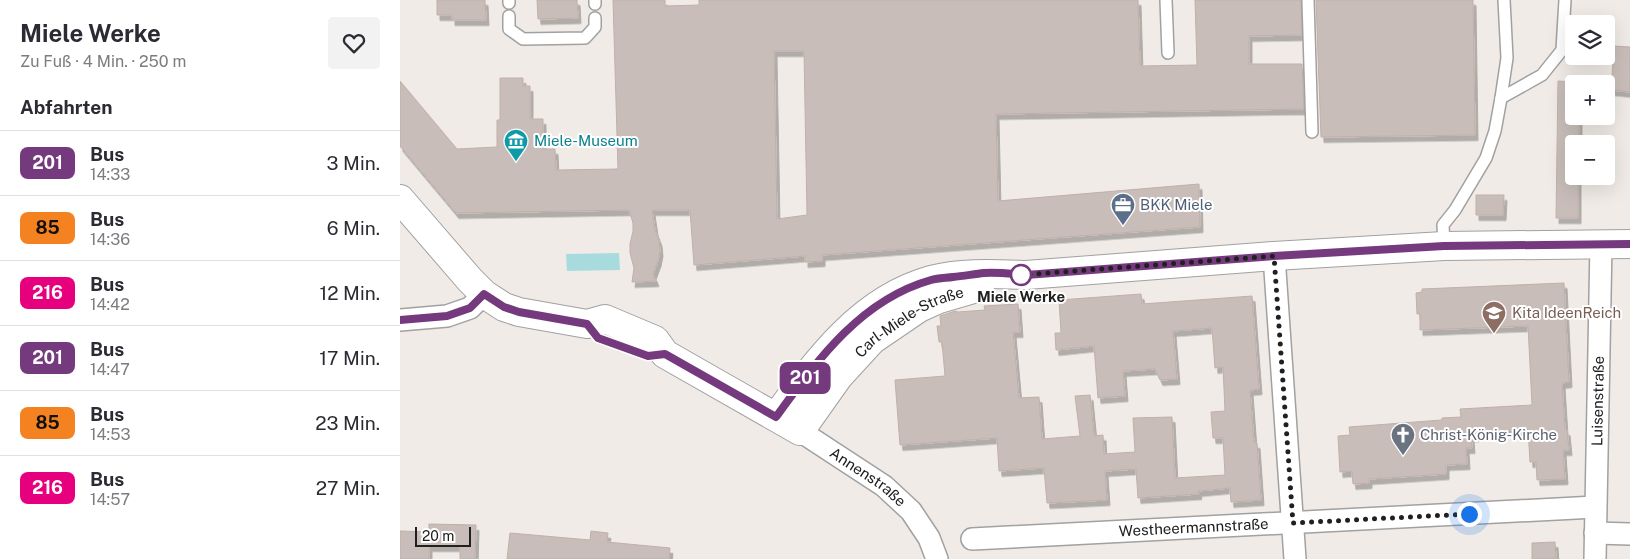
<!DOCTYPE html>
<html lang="de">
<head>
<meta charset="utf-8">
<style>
  body { margin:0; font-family:"Public Sans",sans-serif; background:#f2f2f3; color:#2b2b33; height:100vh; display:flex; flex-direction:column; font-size:19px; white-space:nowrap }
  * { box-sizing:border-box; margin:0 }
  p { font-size:16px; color:#7c7c81 }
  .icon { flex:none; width:28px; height:28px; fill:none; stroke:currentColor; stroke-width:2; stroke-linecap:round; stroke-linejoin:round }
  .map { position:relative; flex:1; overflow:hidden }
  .sheet { display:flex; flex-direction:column; background:#fff; width:400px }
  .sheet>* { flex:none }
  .badge { padding:0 10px; border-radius:8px; font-size:18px; line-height:32px }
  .tools { position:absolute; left:1165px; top:15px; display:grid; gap:10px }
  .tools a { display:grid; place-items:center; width:50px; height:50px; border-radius:5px; background:#fff; box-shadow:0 5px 20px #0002; font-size:25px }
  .scale { position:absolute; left:15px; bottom:12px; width:56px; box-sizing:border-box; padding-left:5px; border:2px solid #202020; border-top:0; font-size:14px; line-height:18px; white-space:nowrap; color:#202020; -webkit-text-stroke:4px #fff; paint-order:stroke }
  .you { position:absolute; width:25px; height:25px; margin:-12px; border:4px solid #fff; border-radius:50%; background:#1a73e8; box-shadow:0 0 0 8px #1a73e833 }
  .map>.badge { position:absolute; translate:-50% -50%; box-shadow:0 0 0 2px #fff }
  h2 { padding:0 20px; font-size:19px; line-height:45px }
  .round { display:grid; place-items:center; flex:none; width:52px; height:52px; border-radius:5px; background:#f2f2f3 }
  .summary { display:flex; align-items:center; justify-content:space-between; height:85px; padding:0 20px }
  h1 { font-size:24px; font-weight:700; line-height:38px }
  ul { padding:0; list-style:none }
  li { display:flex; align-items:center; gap:15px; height:65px; padding:0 20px; border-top:1px solid #e1e1e2 }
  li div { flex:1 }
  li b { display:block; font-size:19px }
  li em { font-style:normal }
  li .badge { min-width:55px; font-weight:700; text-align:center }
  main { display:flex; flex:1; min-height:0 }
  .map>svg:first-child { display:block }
  .water { fill:#a7dbde }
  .building { fill:#c8bdb9; stroke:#c2afa8; fill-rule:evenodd; filter:url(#shadow) }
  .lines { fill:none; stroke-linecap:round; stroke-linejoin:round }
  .service-casing { stroke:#a1a1a1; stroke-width:14 }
  .minor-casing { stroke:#a1a1a1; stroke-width:24 }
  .tertiary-casing { stroke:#a1a1a1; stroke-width:30 }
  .service { stroke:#fff; stroke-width:11 }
  .minor { stroke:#fff; stroke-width:21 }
  .tertiary { stroke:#fff; stroke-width:28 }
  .line-casing { stroke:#fff; stroke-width:11 }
  .line { stroke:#743a7d; stroke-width:8 }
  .walk { stroke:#202020; stroke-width:5; stroke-dasharray:0 9 }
  .stop-dot { fill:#fff; stroke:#743a7d; stroke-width:2.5 }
  .labels { text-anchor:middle; stroke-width:4; stroke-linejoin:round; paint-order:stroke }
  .culture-label { font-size:15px; fill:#0d838f; stroke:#fff; text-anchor:start }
  .service-label { font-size:15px; fill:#4e5e75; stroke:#fff; text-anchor:start }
  .stop-label { font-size:15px; font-weight:bold; fill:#202020; stroke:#fff }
  .education-label { font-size:15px; fill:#785e54; stroke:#fff; text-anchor:start }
  .street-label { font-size:15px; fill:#202020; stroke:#fff }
  .worship-label { font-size:15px; fill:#5b616d; stroke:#fff; text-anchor:start }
</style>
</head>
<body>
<main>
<section class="sheet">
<div class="summary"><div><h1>Miele Werke</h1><p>Zu Fuß · 4 Min. · 250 m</p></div><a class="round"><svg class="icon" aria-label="heart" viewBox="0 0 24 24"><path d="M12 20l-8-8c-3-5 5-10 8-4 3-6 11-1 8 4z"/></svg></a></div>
<h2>Abfahrten</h2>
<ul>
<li><span class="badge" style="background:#743a7d;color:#fff">201</span><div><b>Bus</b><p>14:33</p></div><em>3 Min.</em></li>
<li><span class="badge" style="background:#f58220;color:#111">85</span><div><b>Bus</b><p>14:36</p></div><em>6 Min.</em></li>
<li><span class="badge" style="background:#e6007e;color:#fff">216</span><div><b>Bus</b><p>14:42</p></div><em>12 Min.</em></li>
<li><span class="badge" style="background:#743a7d;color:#fff">201</span><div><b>Bus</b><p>14:47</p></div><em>17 Min.</em></li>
<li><span class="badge" style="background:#f58220;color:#111">85</span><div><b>Bus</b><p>14:53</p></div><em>23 Min.</em></li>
<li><span class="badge" style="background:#e6007e;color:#fff">216</span><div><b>Bus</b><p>14:57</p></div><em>27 Min.</em></li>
</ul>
</section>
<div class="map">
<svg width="1230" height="559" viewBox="0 0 1230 559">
  <defs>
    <filter id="shadow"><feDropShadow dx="3" dy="5.5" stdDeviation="0" flood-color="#0004"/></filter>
  </defs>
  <rect width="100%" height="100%" fill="#f0ebe6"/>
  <path class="water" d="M219,253l1,17 -53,1 -1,-17z"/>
  <g class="building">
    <path d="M37,0h48l1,20h-34v-5h-15z"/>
    <path d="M137,0h40l1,18 -40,1z"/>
    <path d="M213,0h52v6l34,-1v-5h439l2,66 57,-1 -2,-65h106l1,35 -53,1v28h53l2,46v-1l-308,5 2,87 201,-17 1,43 -378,28v6l-17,1v-6l-111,9 -4,-55h-38l3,20 4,11 1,10 -2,10 -5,13 3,7 -24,1 2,-14 -4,-15v-9l3,-13v-8l-4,-13 -173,3 -56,-67v-65l57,68 40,-2v-27h3v-42h23v8h7v33h13v30h12l1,21 62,-1zM374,51h30l3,164 -30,4z"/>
    <path d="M916,0h157l2,135 -154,2z"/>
    <path d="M1214,46l16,1v45l-19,-2z"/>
    <path d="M1158,81l16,1v34h5v28h-5v32h4v42h-22z"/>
    <path d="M1076,195h28l-1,20h-27z"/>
    <path d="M1164,283l5,99 -7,1 3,47h2l2,20h-6l2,29 -28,1 -1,-18h-6l-2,-33 -52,3v4h-5l1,12h-6l1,16 -21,1v9l-77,5v4l-16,1 -1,-13 -12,1 -2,-36 12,-1 -1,-8 93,-7v-2l19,-1 -1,-8 72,-4 -4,-79 -108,4v-16h-3l-1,-21 6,-1v-3z"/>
    <path d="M741,294l1,10 110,-8 7,93 -9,1 4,53h3l4,57 -30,2 -1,-14 -32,3 1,3 -61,4 -2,-29 -31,2 2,29 -60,3 -3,-35 -45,3 -2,-33 -97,7 -5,-65 50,-4 -3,-34h-3l-2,-16h4l-1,-10 15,-5 3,1 27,-2 -1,-4 34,-2 2,28h-7l6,66 20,-1 3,42 38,-3 -5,-40 15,-1 4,41 9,-1 1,19 31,-2 -2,-34 39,-1 3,61 50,-3 -2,-37h-10l-2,-26 14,-1 -2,-44 -8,1 -3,-40 -39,3 4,48 -17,1 -5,-11 -32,2 2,25 -27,2 -4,-52 -38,4 -1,-17h6l-2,-33z"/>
    <path d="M29,524l47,1 -1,34h-15v-13h-31v13h-29v-28l29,1z"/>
    <path d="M191,531l17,2 -1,9 63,6 -1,11h-162l3,-26 80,7z"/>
    <path d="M1155,542l1,17h-24v-16z"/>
  </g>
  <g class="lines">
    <defs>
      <g id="service">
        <path d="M109,0v3"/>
        <path d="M195,0v4"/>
        <path d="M766,0l2,53"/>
        <path d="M908,0l4,132"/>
        <path d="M109,16v13l14,10 62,-1 10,-11v-9"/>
        <path d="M1101,98l41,-23 20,-25 3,-50"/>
        <path d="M1044,246l-1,-21 12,-15 31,-52 9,-27 6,-33 6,-40 -3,-58"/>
      </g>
      <g id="minor">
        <path d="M874,256l21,303"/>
        <path d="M0,320l47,-4 23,-8 14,-14"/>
        <path id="s1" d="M400,431l84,55 27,25 18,27 8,21"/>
        <path d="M1195,533l35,1"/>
        <path id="s2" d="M572,539l623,-32"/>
        <path id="s3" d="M1195,559l6,-315"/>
      </g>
      <g id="tertiary">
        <path id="s4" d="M0,199l70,81 14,14 20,13 15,5 68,12 18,-5 50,21 10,14 135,77 39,-55 33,-36 47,-32 20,-9 41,-12"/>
        <path d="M376,417c41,-56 84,-117 155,-137 29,-8 65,-6 95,-5l248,-19 170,-10 186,-2"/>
      </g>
    </defs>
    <use href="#service" class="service-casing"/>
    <use href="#minor" class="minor-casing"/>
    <use href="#tertiary" class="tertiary-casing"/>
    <use href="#service" class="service"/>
    <use href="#minor" class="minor"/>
    <use href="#tertiary" class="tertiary"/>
  </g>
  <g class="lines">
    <defs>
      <path id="line" d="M0,320l47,-4 23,-8 14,-14 20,13 15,5 68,12 11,14 50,18 17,-2 111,63c41,-56 84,-117 155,-137 7,-2 15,-2 22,-3 11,-1 21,-3 31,-4 14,-1 28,1 42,2l248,-19 170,-10 186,-2"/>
    </defs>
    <use href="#line" class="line-casing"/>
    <use href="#line" class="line"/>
    <path class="walk" d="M621,275l253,-19 19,267 176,-9"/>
  </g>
  <defs>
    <symbol id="museum-pin" viewBox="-11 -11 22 30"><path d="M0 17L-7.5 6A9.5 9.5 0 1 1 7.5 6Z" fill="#0f9aa8" stroke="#fff"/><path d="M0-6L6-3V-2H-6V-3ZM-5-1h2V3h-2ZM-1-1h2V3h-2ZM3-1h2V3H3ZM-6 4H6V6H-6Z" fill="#fff"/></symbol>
    <symbol id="office-pin" viewBox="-11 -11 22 30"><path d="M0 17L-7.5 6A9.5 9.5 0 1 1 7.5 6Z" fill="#5c6f8a" stroke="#fff"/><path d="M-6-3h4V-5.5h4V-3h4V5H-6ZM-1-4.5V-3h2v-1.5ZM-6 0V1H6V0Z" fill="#fff"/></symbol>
    <symbol id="school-pin" viewBox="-11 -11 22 30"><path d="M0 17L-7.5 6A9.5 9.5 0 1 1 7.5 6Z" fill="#8d6e63" stroke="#fff"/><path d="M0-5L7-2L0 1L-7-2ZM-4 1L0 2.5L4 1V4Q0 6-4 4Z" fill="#fff"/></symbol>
    <symbol id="church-pin" viewBox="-11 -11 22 30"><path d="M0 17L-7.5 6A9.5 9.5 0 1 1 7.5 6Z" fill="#6b7280" stroke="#fff"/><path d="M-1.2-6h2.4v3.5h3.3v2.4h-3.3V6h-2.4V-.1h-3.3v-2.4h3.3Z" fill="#fff"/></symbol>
  </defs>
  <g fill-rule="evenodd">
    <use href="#museum-pin" x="102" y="127" width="28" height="38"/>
    <use href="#office-pin" x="709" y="191" width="28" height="38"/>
    <use href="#school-pin" x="1080" y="299" width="28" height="38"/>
    <use href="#church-pin" x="989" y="421" width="28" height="38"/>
  </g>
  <circle class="stop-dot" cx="621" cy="275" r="10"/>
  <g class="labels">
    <g class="culture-label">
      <text x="134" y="146">Miele-Museum</text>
    </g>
    <g class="service-label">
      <text x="740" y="210">BKK Miele</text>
    </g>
    <g class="stop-label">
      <text x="621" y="302">Miele Werke</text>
    </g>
    <g class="education-label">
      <text x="1112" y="318">Kita IdeenReich</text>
    </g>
    <g class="street-label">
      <text dy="5" stroke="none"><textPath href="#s4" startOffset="639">Carl-Miele-Straße</textPath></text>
      <text dy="5" stroke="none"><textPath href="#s3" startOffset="158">Luisenstraße</textPath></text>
      <text dy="5" stroke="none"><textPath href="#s1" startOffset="82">Annenstraße</textPath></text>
      <text dy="5" stroke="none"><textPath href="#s2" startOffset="222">Westheermannstraße</textPath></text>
    </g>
    <g class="worship-label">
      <text x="1020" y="440">Christ-König-Kirche</text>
    </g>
  </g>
</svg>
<div class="tools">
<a><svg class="icon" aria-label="layers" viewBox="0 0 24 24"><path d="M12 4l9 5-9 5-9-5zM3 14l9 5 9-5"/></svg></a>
<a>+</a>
<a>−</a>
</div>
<div class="scale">20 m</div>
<div class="you" style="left:1069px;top:514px"></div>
<b class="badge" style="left:405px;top:378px;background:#743a7d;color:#fff">201</b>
</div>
</main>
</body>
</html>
